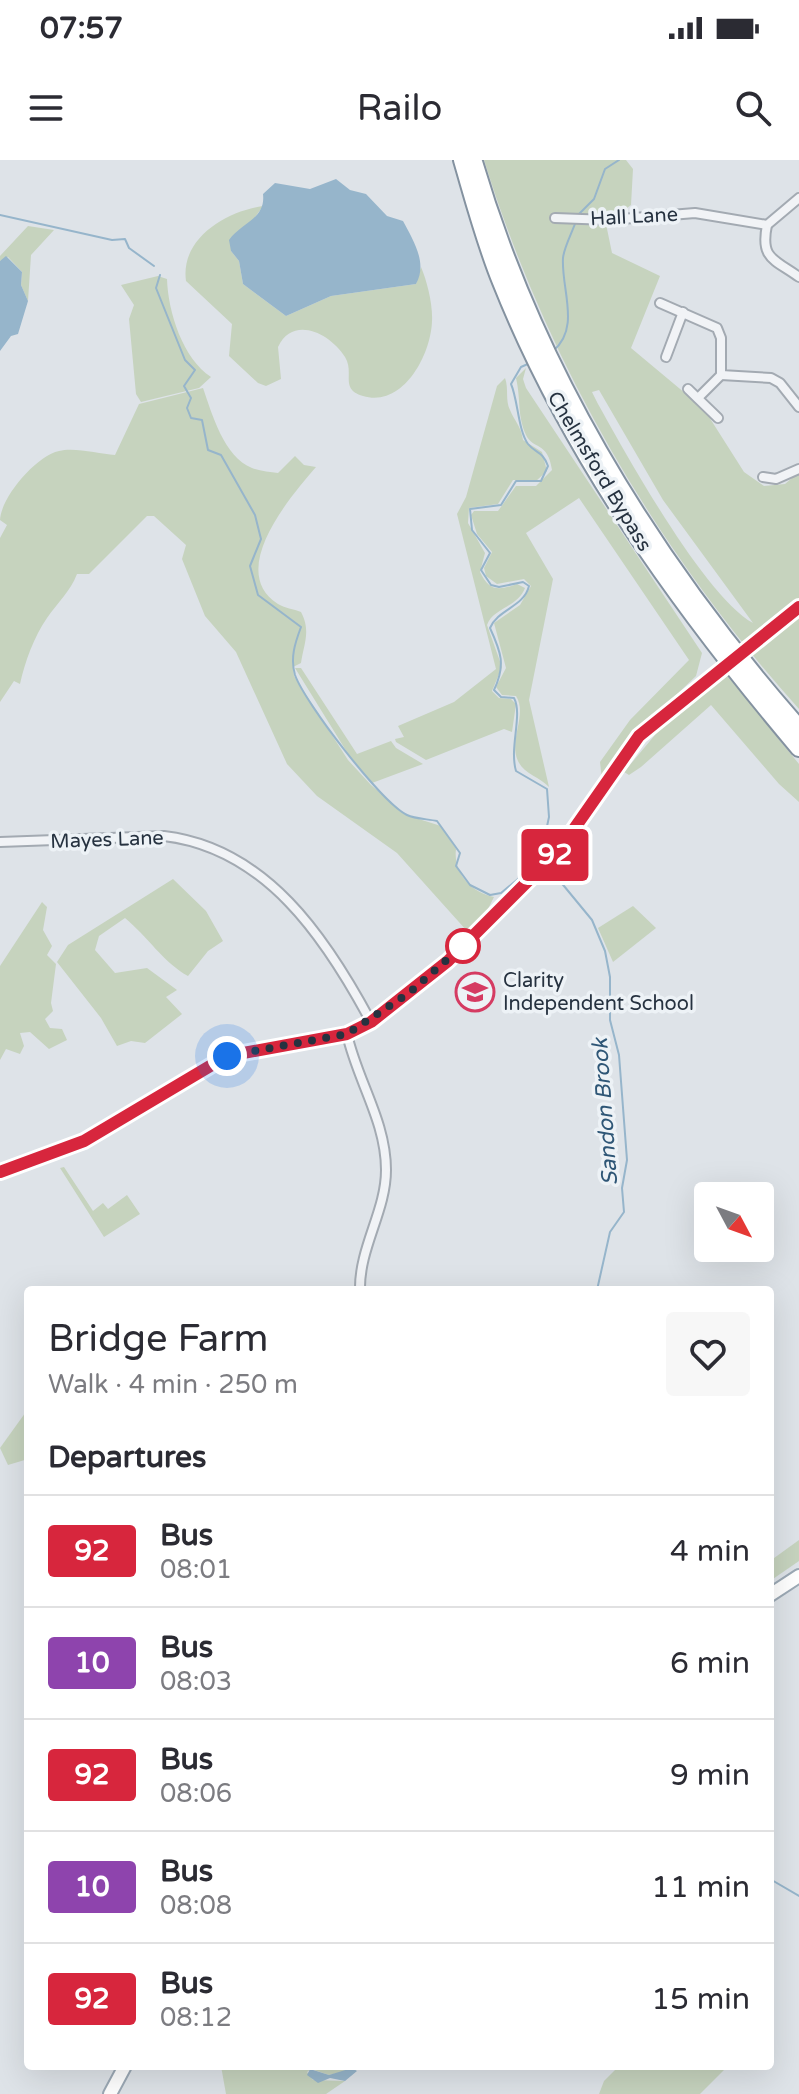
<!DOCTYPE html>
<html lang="en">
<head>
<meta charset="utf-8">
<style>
  body { margin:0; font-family:"Varela Round",sans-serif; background:#f7f7f7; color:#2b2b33; height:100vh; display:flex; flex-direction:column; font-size:30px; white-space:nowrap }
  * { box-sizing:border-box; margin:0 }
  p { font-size:26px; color:#7c7c81 }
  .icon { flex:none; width:44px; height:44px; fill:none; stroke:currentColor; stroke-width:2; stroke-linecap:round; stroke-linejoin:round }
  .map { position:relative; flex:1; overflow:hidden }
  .details { position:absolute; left:24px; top:1126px; width:750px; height:784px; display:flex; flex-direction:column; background:#fff; border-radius:8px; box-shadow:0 8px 32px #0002 }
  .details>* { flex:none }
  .badge { padding:0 16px; border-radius:6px; font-size:28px; line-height:52px }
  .needle { width:52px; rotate:131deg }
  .buttons { position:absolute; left:694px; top:1022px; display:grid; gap:16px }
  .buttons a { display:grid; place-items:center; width:80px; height:80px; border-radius:8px; background:#fff; box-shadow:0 8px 32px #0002; font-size:40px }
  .you { position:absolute; width:40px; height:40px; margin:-20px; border:6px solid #fff; border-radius:50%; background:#1a73e8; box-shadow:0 0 0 12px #1a73e833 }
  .map>.badge { position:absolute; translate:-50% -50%; box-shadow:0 0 0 4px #fff }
  h2 { padding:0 24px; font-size:30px; line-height:72px }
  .round { display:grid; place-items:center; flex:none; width:84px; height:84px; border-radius:8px; background:#f7f7f7 }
  .overview { display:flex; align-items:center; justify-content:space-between; height:136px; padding:0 24px }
  h1 { font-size:38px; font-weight:600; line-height:60px }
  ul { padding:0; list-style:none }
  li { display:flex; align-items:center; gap:24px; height:112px; padding:0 24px; border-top:2px solid #e1e1e2 }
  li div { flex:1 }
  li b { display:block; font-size:30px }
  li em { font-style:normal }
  li .badge { min-width:88px; font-weight:700; text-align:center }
  .status { display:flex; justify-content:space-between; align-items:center; height:56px; padding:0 40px; background:#fff; direction:ltr }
  .status svg { height:22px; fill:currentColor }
  header { display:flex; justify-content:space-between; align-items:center; height:104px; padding:0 24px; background:#fff; font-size:36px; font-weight:600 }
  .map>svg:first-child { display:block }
  .green { fill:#c6d3be; fill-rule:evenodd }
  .water { fill:#96b5cb }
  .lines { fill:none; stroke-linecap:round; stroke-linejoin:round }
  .stream { stroke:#96b5cb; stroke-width:2 }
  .street-casing { stroke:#a3aab2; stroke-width:12 }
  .primary-casing { stroke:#9ca9b5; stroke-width:16 }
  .highway-casing { stroke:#8492a0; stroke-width:20 }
  .street { stroke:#f1f3f6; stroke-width:8 }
  .secondary { stroke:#fff; stroke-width:12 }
  .primary { stroke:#fff; stroke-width:12 }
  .highway { stroke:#fff; stroke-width:16 }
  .secondary-bridge { stroke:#fff; stroke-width:12 }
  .line-casing { stroke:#fff; stroke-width:18 }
  .line { stroke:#d7263d; stroke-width:12 }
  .walk { stroke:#263240; stroke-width:8; stroke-dasharray:0 14.4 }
  .stop-dot { fill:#fff; stroke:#d7263d; stroke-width:4 }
  .labels { text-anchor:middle; stroke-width:7; stroke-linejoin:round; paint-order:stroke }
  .street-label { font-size:20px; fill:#263240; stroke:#edf2f6 }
  .poi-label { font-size:20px; fill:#263240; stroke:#edf2f6; text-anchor:start }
  .water-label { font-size:22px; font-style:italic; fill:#2e5676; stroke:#edf2f6 }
</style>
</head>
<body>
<div class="status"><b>07:57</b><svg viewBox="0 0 49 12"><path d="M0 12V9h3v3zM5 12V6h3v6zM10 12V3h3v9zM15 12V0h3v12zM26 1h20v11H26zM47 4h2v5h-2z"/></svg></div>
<header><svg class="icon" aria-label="menu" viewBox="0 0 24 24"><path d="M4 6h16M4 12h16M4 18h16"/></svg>Railo<svg class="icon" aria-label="search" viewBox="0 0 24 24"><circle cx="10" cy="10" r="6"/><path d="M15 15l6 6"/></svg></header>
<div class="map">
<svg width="799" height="1934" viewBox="0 0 799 1934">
  <rect width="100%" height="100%" fill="#dee3e8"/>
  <g class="green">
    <path d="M484,0h142l7,9 -2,36 -25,19 6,29 48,23 -29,72 73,61 40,63 20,14 21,-2 14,-12v237c-142,-158 -252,-346 -315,-549zM599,230l64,110 90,123c-48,-26 -126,-167 -155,-219l-6,-12z"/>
    <path d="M263,46l-32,45 8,10 4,23 43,32 45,-20 85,-12 5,-17c6,14 12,38 11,54 -1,34 -29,87 -69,75 -24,-7 -8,-23 -18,-39 -15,-24 -52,-42 -67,-10l3,32 -15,7 -8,-3 -29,-27 3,-32 -46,-43c-6,-43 41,-70 77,-75z"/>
    <path d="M28,66l26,4 -23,25 -3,46 -7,-16 1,-13 -14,-15 -8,4v-5z"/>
    <path d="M158,116l9,3c1,33 16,80 44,98l-12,11 -58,14 -5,-8 -7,-75 5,-14 -13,-20z"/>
    <path d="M526,208l-3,11 3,9 176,265 -6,23 -73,70 -21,34 -2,-18 30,-42 59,-60 -110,-162 -53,35 27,46 -24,121 20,87c-9,-10 -25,-13 -31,-26 -10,-21 10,-46 -2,-65l-14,-1 -6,-8 10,-19 -12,-45 26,-18 11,-19 -7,-7 -27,5 -11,-8 -2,-8 8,-16 -15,-18 -6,-19 3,-4h24l18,-25h20l16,-16c-4,-29 -19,-20 -26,-35 -9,-20 -5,-36 -10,-57z"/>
    <path d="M505,218c4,11 0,22 5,32 5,12 11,16 13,30l19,12 5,19 -11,10 -23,-1 -15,24 -29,4 -1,15 17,30 -5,19c9,19 18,19 37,12l8,4c-7,19 -32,20 -38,37l15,42 -10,24 7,7 12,1 5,5 -4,28 -8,-3 -78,31 -30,-18 -1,-3 9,-2 -6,-11 56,-24 42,-33 -39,-155 9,-17 31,-111z"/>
    <path d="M203,228c9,26 21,69 49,80 8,3 18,4 26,5l17,-17 9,9 12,2c-25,29 -90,104 -38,137 6,4 16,5 23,8 10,19 3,31 0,51l-8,4 1,9 54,84 23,25 35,30 35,11 15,23c-3,24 15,43 38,48l-6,12 -21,22 -70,-78 -80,-57 -30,-32 -51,-112 -31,-36 -23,-57 4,-14 -32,-29h-7l-58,58h-12c-7,18 -19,28 -30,44 -13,19 -22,43 -27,66l-6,-3 -14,21v-164l7,-13 -7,-5c1,-23 36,-64 59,-69 16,-4 40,3 56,4l24,-51z"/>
    <path d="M295,508h6l56,86 34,-13 5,7 27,16 -51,19 -22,-26z"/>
    <path d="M726,514l73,90v38l-20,-18 -68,-79 -70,62 -12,8 -5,-3 41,-49z"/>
    <path d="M173,719l33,32 17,30 -15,10 -20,25c-24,-13 -41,-40 -63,-58l-26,18 -4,14 20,23 32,-5 30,22 -11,7 16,17 -37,29 -14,-2 -14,5 -16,-28 -44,-56 11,-17z"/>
    <path d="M42,742l5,5 -4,23 9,16 -5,9 9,9 -5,39 2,8 -8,8 5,9 12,1 5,11 -18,9 -19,-17 -10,1 4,13 -4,8 -14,-5 -6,11v-94z"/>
    <path d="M633,746l23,22 -43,34 -15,-34z"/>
    <path d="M64,1007l29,44 10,-8 5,6 19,-14 13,19 -36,23 -44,-69z"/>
    <path d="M28,1249v50l-20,6 -8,-17z"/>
    <path d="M799,1380v21l-29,20v-20z"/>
    <path d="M221,1906h121l5,5 -18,4 -18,-6 -4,3 6,8 32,1 -19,13h-100z"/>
    <path d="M619,1906h109l-28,28h-101l5,-13z"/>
  </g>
  <g class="water">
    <path d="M336,19l14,11 16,4 21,22 16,5c10,19 25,42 13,63l-85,12 -45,20 -43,-32 -4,-23 -8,-10 -2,-11c12,-17 37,-21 34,-46l12,-11 35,6z"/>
    <path d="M6,96l16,16 -1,13 7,16 -10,33 -7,2 -11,15v-90z"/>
    <path d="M352,1908l5,3 -12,10 -15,-3 -12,5 -11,-8 3,-6 19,6z"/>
  </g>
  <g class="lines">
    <g class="stream">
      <path d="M0,55l112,25 13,-1 4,9 25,18"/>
      <path d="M578,55l16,-16 11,-30 14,-9"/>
      <path d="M160,115l-4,13 29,72 10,10 -11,16 7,12 -4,10 4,10 11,2 6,30 13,5 34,60 6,24 -11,27 8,29 43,32c-6,16 -11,31 -6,48 10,28 86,127 112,140 8,4 21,4 30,6l23,32 -4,13 14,19 20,10 11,-2 40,-33"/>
      <path d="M553,191c28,-23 8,-62 10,-93 1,-11 9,-25 13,-37"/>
      <path d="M530,203l-9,4 -10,17c7,16 7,46 17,60 8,10 14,6 20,22l-7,15h-25l-15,24 -31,4 2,21 18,23 -9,17 10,15 8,2 24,-5 6,4c-5,21 -31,23 -39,42 11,24 16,37 4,62l7,7 13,1c9,17 -5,49 2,73l31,18 2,28 -9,42"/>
      <path d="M550,709l42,51 13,31 5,26v43l9,35 8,105 -5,28 2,24 -14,20 -13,58"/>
      <path d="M770,1719l29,17"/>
    </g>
    <defs>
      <g id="street">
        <path d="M555,58l54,2 86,-7 72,12 32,-27"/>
        <path d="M767,65c-7,34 7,34 32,52"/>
        <path d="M660,143l57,25 4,10v37l50,3 9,5 19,24"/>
        <path d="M666,197l17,-45"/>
        <path d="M688,229l30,29"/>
        <path d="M698,238l23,-23"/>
        <path d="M763,317l13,2 23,-10"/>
        <path d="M0,682l164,-6c102,12 162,102 207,186"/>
        <path d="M347,874c10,46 39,87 39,136 0,41 -27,78 -26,120"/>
      </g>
      <g id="primary">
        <path d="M770,1435l29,-19"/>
        <path d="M110,1934l15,-28"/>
      </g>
      <g id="highway">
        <path d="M462,0c12,41 23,83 39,122 69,173 179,325 298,466"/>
        <path d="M474,2c62,211 180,401 325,566"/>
      </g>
    </defs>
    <use href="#street" class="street-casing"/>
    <use href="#primary" class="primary-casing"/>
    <use href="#highway" class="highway-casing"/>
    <use href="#street" class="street"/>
    <g class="secondary">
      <path d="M759,481l40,-34"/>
      <path d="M0,1012l84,-31 143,-85 120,-22 24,-12 77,-61 112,-112 79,-113 69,-55"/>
    </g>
    <use href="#primary" class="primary"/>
    <use href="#highway" class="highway"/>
    <path class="secondary-bridge" d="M708,521l51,-40"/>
  </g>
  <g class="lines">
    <defs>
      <path id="line" d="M0,1012l84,-31 143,-85 120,-22 24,-12 77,-61 112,-112 79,-113 160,-129"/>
    </defs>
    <use href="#line" class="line-casing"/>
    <use href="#line" class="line"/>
    <path class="walk" d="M227,896l120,-22 62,-41 58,-51 -4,4"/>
  </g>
  <defs>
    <symbol id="school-ring" viewBox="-11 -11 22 22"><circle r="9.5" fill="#edf2f6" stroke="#d53b62" stroke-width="1.5"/><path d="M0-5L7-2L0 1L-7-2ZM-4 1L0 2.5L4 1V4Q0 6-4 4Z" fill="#d53b62"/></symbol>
  </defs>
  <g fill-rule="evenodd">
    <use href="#school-ring" x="453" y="810" width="44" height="44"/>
  </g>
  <circle class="stop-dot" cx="463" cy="786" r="16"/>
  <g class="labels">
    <g class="street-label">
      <text transform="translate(634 56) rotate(-3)" y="7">Hall Lane</text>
      <text transform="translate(600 311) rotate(59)" y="7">Chelmsford Bypass</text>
      <text transform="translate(107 679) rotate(-2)" y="7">Mayes Lane</text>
    </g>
    <g class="poi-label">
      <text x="503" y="827">Clarity<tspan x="503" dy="23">Independent School</tspan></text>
    </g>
    <g class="water-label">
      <text transform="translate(604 952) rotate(-94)" y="8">Sandon Brook</text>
    </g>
  </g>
</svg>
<div class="buttons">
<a><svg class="needle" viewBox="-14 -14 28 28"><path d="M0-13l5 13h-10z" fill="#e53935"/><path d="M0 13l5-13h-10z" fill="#7c7c81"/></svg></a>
</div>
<div class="you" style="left:227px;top:896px"></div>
<b class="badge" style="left:555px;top:695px;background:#d7263d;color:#fff">92</b>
<section class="details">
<div class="overview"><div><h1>Bridge Farm</h1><p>Walk · 4 min · 250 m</p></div><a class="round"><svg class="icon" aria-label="heart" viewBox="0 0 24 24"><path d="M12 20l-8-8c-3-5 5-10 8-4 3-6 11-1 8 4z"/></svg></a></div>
<h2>Departures</h2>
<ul>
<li><span class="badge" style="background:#d7263d;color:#fff">92</span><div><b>Bus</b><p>08:01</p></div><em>4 min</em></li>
<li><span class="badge" style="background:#8e44ad;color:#fff">10</span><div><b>Bus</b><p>08:03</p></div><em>6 min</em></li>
<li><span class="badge" style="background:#d7263d;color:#fff">92</span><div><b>Bus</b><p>08:06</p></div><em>9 min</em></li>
<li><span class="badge" style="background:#8e44ad;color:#fff">10</span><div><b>Bus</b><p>08:08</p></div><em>11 min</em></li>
<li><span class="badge" style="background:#d7263d;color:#fff">92</span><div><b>Bus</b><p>08:12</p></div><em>15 min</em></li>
</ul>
</section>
</div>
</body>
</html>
